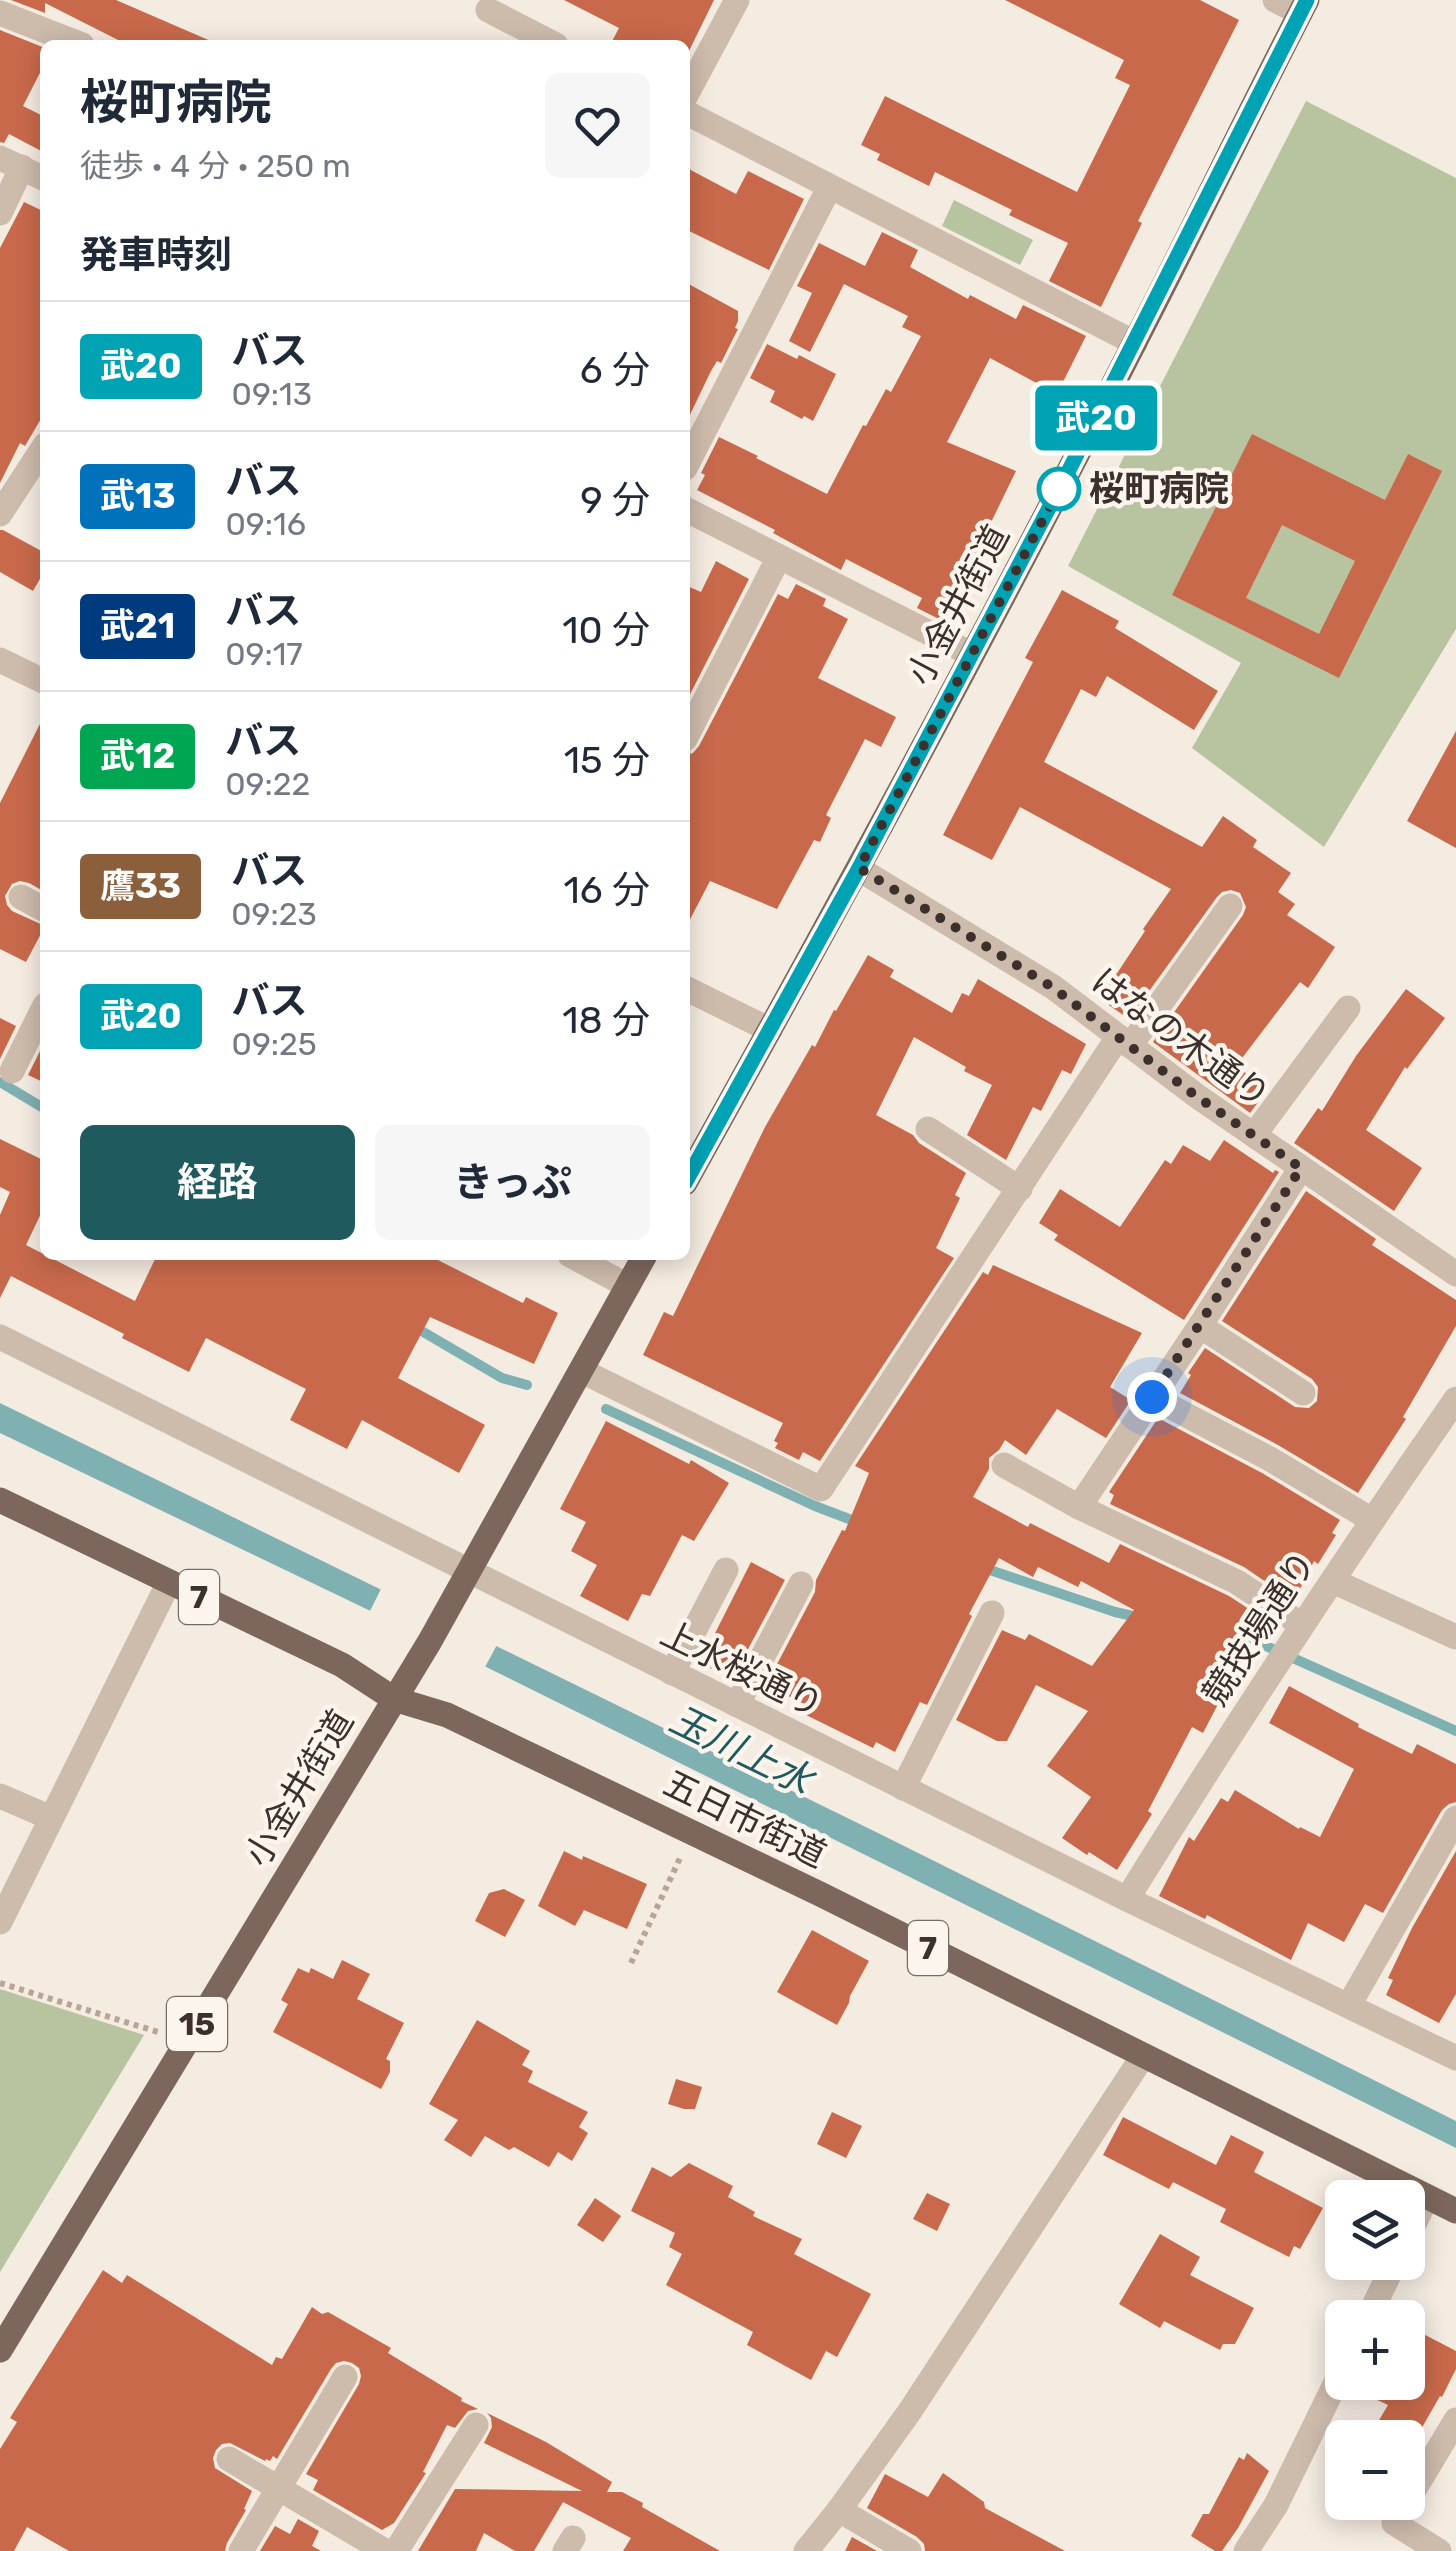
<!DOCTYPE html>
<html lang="ja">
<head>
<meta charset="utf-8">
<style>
  body { margin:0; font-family:Rubik,"Noto Sans JP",sans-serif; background:#f6f6f7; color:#1f2937; height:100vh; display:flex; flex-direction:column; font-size:38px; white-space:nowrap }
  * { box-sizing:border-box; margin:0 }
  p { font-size:32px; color:#747a83 }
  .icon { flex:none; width:55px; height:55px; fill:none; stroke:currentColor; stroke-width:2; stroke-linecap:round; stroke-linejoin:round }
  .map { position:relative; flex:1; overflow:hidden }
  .sheet { position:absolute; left:40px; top:40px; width:650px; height:1220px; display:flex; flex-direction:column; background:#fff; border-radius:15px; box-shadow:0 5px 25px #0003 }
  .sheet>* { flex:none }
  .badge { padding:0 20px; border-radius:8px; font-size:35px; line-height:65px }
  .fabs { position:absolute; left:1325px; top:2180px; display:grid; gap:20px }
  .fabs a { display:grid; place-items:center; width:100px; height:100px; border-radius:15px; background:#fff; box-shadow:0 5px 25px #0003; font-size:50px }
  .you { position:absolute; width:50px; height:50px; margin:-25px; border:8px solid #fff; border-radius:50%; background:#1a73e8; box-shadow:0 0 0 15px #1a73e833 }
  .map>.badge { position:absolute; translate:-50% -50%; box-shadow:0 0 0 5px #fff }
  h2 { padding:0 40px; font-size:38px; line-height:90px }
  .round { display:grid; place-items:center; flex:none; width:105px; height:105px; border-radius:15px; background:#f6f6f7 }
  .summary { display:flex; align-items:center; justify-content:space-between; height:170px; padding:0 40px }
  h1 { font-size:48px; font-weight:700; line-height:75px }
  .action { display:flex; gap:20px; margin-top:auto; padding:20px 40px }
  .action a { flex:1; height:115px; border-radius:15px; background:#1f5a5e; color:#fff; font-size:40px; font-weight:700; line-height:115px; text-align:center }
  .action a+a { background:#f6f6f7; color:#1f2937 }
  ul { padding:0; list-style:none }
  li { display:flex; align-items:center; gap:30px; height:130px; padding:0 40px; border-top:2px solid #e0e1e3 }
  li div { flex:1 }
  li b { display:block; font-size:38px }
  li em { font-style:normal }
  li .badge { min-width:110px; font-weight:700; text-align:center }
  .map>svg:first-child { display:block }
  .green { fill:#b8c4a0 }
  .water { fill:#7fb0b2 }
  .pier { fill:#f4ebe1 }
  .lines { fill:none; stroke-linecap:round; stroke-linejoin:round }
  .stream { stroke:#7fb0b2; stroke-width:10 }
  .building { fill:#c8694b; fill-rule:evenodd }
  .path { stroke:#b9a596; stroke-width:6; stroke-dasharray:5 5; stroke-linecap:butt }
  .minor { stroke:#cdbbac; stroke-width:25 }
  .major { stroke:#7d675c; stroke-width:25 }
  .line-casing { stroke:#fff; stroke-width:22 }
  .line { stroke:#00a3b4; stroke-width:15 }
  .walk { stroke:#3b302b; stroke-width:10; stroke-dasharray:0 18 }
  .stop-dot { fill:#fff; stroke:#00a3b4; stroke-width:5 }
  .labels { text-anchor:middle; stroke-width:9; stroke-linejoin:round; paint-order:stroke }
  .shield { fill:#fbf5ee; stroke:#756b66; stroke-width:2.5 }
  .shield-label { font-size:32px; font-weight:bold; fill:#3b302b }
  .stop-label { font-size:35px; font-weight:bold; fill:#3b302b; stroke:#fbf5ee; text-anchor:start }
  .street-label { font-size:35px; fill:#3b302b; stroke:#fbf5ee }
  .water-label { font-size:38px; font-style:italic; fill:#1f5a5e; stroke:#fbf5ee }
</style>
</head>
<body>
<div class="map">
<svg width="1456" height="2551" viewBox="0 0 1456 2551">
  <rect width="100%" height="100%" fill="#f4ebe1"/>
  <g class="green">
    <path d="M1306,101l150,77v451l-132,218 -132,-99 49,-85 -173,-97z"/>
    <path d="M954,200l79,40 -13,25 -78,-39z"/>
    <path d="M0,1989l144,46 -144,237z"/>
  </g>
  <path class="water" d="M0,1403l878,430 578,288v27l-998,-495 -458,-220z"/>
  <path class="pier" d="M383,1585l116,56 -16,30 -115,-56z"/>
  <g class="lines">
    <g class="stream">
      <path d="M0,1082l45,27"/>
      <path d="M413,1326l89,52 25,7"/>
      <path d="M606,1409l209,97 47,18"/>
      <path d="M981,1567l134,45 27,6"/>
      <path d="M1222,1635l35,7 199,89"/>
    </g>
  </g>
  <g class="building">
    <path d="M11,0h105l104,45h-92l-83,-42v10z"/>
    <path d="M564,0h150l-26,53 -3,-2v-6h-75l9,-17z"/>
    <path d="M1005,0h195l39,20 -101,201 4,2 -41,84 -52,-26 19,-38 -59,-28 3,-5 -77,-38 -6,14 -52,-26 3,-6 -19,-9 24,-49 192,96 53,-107 -15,-7 9,-18z"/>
    <path d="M0,30l45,18v15l-22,43 22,11v36l-36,-19 -5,9 -4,-1z"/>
    <path d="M685,167l51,27 12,-23 56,28 -35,71 -84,-41z"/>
    <path d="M24,202l21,10v200l-20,34 -5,-3 -20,40v-235z"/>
    <path d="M882,232l36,18 -8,17 58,32 2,-4 46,24 7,-14 63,31 -29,58 -67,-36 -43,84 69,29 -73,150 -26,-13 5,-10 -76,-39 -5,11 -68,-37 2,-3 -78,-40 8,-15 -4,-2 18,-36 39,19 -2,2 71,36 36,-69 3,1 20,-37 5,3 30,-56 -19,-9 6,-11 -64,-32 -34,68 -21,-11 23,-48 -15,-7 22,-43 46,23z"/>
    <path d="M685,282l53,29v10l-3,7 3,1 -17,34 -4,-2 -6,10 -26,54z"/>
    <path d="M767,344l30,15 2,-4 37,19 -23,47 -9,-5 -2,3 -32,-17 5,-11 -25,-13z"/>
    <path d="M1252,434l133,66 23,-46 34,17 -103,207 -167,-83zM1282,525l73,36 -36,73 -73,-36z"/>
    <path d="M0,530h3l42,23v17l-12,21 -33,-19z"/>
    <path d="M716,561l33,18 -64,125v-119l16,7z"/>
    <path d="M796,584l30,15 -3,7 25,13 -30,59 78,39 -15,30 -16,-8 -39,76 5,3 -11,24 -6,-2 -37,69 -67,-28 -25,48v-174l8,-2 6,-7 79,-152 10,5z"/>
    <path d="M1062,590l57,31 -4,7 103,63 -24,39 -87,-54 -11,21 -15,-8 -37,73 158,85 21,-31 34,24 -4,7 38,26 -13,19 17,12 -8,11 48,32 -27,41 -8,-6 -64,84 32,23 -18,24 -97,-71 90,-127 3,-8 -6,-14 -9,-3 -9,2 -5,5 -88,122 -29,-20 45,-68 -2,-2 28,-40 -151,-82 -28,53 -49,-25 90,-173 -8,-4z"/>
    <path d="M45,714v178l-16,-9 -9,-2 -8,3 -7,12 2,9 5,6 33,15 -19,36 -26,-13v-146z"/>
    <path d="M1456,731v117l-49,-27z"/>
    <path d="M868,955l26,15 -4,7 62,36 10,-20 7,3 9,-17 108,65 -15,30 -9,-4 -21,41 -8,-4 -27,53 -39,-25 25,-50 -28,-14 2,-4 -52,-30 -38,78 37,20 6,8 47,30 -11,22 5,3 -24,50 18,10 -134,203 -17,-9 -4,8 -24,-12 3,-5 -4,-2 9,-18 -140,-68 21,-43 9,4 92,-189 47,-82 3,2 19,-37 2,1z"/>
    <path d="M1406,989l39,29 -38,51 -2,-2 -39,63 56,38 -28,43 -100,-68 24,-35 4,3 34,-55z"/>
    <path d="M0,1018l16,8 -16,33z"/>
    <path d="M45,1041v42l-17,-8z"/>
    <path d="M0,1139l45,22v44l-19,40 109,56 22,-46h271l95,48 3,-6 32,16 -24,51 -104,-47 -32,61 87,47 -26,48 -97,-53 -15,29 -57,-29 16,-31 -100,-51 -17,34 -67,-34 2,-4 -113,-58 -11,22v-83l10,-23 -10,-5z"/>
    <path d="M1224,1140l49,33 2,-3 4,2 -95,148 -130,-80 4,-5 -19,-12 21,-34 60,38 45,-67 6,4 12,-19 27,16z"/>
    <path d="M1306,1191l70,48 -4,6 84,55v26l-53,91 3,2 -48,74 -80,-48 -98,-52 11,-18 -3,-2 17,-25 90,59 14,1 8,-7 1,-14 -6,-8 -90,-58z"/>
    <path d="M993,1265l149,68 -32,54 21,13 -25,38 -49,-29 -31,46 -21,-15 -6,10 -10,8v11l-16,28 55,30 2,-4 79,40 11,-19 109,52 20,13 -24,46 15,7 -37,71 -11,-6 -44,84 4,3 -35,56 -28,-18 -2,3 -25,-17 29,-41 -44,-31 41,-55 -52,-26 -29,56h-10l-41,-21 46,-90 23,10 4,-6 63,32 42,-56 -53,-29 -3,6 -40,-20 -5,10 -34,-19 -30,56 3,2 -45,89 -7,-3 -25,50 -19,-10 -3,6 -71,-35 4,-8 -40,-20 49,-93 1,-12 26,-50 3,1 24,-58 -14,-7 128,-194 5,3z"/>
    <path d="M1158,1418l104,55 78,47 -8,13 4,2 -18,29 -4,-3 -17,34 -34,-15 -19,-13 -134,-63 4,-9 -5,-3z"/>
    <path d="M606,1421l83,43 2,-4 38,23 -35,58 -12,-6 -32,61 -8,-2 -14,27 -48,-25 17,-31 -26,-14 15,-29 -26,-13z"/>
    <path d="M751,1562l34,18 -53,99 -32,-16z"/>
    <path d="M1289,1686l70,38 -1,3 54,27 5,-10 39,20v38l-7,2 -7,6 -59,103 -18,-9 -21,38 -36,-19 -17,37 -84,-45 -2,4 -46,-23 30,-59 5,4 27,-43 7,4 7,-12 64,39 1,-2 20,10 34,-68 -85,-46z"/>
    <path d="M564,1851l18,9 1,-4 64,28 -20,45 -43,-19 -9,16 -37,-20z"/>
    <path d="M1456,1851v143l-17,29 -53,-28 7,-15 -5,-2 24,-50z"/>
    <path d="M504,1889l21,11 -20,37 -30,-16 14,-28z"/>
    <path d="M812,1930l57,31 -19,35 -1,7 -12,22 -60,-33z"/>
    <path d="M342,1960l28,14 -13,25 47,24 -18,36 4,2v11l-9,17 -108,-57 15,-28 -7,-4 17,-32 11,5 2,-5 22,11z"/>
    <path d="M477,2020l53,31 -8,14 11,6 -5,11 60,30 -9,15 9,6 -16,28 -14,-9 -9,15 -35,-20 -5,3 -24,-14 -14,21 -27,-17 14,-20 -29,-16z"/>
    <path d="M676,2079l26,8 -7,22h-11l-16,-5z"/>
    <path d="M832,2112l30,14 -16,32 -29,-14z"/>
    <path d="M1123,2117l93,48 15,-30 33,17 -10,20 69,36 -23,41 -6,-3 -5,11 -69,-35 6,-13 -53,-27 -4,7 -66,-34z"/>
    <path d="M689,2163l44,23 -5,11 27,15 -2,4 49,23 -8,15 77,40 -34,63 -11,-6 -15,29 -64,-35 6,-13 -87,-47 16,-31 -13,-7 6,-14 -44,-22 21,-44 19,10z"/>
    <path d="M927,2193l23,11 -13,27 -24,-12z"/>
    <path d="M595,2198l26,18 -18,26 -26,-17z"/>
    <path d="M1160,2234l40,23 -10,18 64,33 -19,36h-12l-3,6 -56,-29 -4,7 -41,-24z"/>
    <path d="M103,2270l19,13 5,-8 145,90 4,-8 6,2 30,-52 10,7 6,-2 63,36 -3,5 74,45 -1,3 17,8 -10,2 -13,17 -8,-3 -24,47 3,1 -32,50 -12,7 -69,-40 5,-10 -12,-6 53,-90 2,-8 -2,-8 -7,-5 -8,-2 -8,2 -5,6 -54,90 -4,-3 -3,5 -4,-2 -1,2 -35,-18 -8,1 -6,6 -3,8 2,10 37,23 -8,18 2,1 -19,33 -2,8h-156l-42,-24 -13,24h-14v-102l17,-27 -7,-4z"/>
    <path d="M1408,2326l48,25v18l-14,28 -2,-1 -24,42h-19l-22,-11 13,-22 -37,-17 3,-6h54z"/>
    <path d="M487,2413l59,29 66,40 -5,10h15l21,11 -1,4 78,44h-97l8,-13 -68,-36 -29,49h-19l-31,-18 -8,18h-58l37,-62 127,2 -98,-48 8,-16 -1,-9z"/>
    <path d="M1247,2453l22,18 -31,57 -16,23h-7l-24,-15 12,-22h6l30,-57 5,3z"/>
    <path d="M943,2473l41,29 1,6 80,43h-140l-1,-7 -7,-7 -50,-29 18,-34 43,23z"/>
    <path d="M298,2519l21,12 -7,15 9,5h-61l15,-25 15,8z"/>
    <path d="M852,2537l25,14h-32z"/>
  </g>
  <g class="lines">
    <g class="path">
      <path d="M631,1963l50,-107"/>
      <path d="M0,1983l161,50"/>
    </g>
    <g class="minor">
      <path d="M1275,0l25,13"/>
      <path d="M488,10l68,35"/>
      <path d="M0,13l82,32"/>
      <path d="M685,97l52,-97"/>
      <path d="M685,112l450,231"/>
      <path d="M0,158l45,21"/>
      <path d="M0,213l22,-46"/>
      <path d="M685,468l144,-280"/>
      <path d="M685,509l286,145"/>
      <path d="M0,514l45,-69"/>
      <path d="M0,660l45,22"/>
      <path d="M685,739l94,-182"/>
      <path d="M859,869l194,118 144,109 259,178"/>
      <path d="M21,897l24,13"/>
      <path d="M685,988l85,42"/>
      <path d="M1130,1046l100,-140"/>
      <path d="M12,1071l33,-66"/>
      <path d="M928,1129l92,60"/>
      <path d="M1254,1135l94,-127"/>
      <path d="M570,1255l58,31"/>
      <path d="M1200,1326l103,67"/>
      <path d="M0,1337l1127,562 329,159"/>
      <path d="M582,1371l239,118 297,-452"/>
      <path d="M1152,1397l118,62 102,61"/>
      <path d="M1004,1465l75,42 158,75 65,43"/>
      <path d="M1079,1507l121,-181 101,-158"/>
      <path d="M1333,1581l123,56"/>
      <path d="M672,1673l54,-103"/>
      <path d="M737,1705l64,-121"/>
      <path d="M903,1788l89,-175"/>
      <path d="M0,1796l51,22"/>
      <path d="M1127,1899c105,-169 215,-336 329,-500"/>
      <path d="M0,1922l169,-340"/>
      <path d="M1349,2005l107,-187"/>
      <path d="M1408,2237l19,-40"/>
      <path d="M1368,2318l27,-56"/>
      <path d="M229,2459l156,92"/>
      <path d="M1408,2500l48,-80"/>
      <path d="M1406,2502l-12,21 45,28"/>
      <path d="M839,2510l70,41"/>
      <path d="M241,2551l104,-174"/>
      <path d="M396,2551l80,-126"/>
      <path d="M565,2551l8,-13"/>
      <path d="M806,2551l33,-41 71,-99 233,-355"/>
      <path d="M1246,2551l30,-46 66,-135"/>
    </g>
    <g class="major">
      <path d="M685,1183c154,-277 305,-556 449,-839 59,-114 114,-230 173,-344"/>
      <path d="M0,1500l342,165 52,34 53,16 375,180 634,316"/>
      <path d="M0,2350l430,-709 215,-386"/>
    </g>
  </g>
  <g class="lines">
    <defs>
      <path id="line" d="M685,1183l174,-315 208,-394 240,-474"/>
    </defs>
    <use href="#line" class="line-casing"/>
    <use href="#line" class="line"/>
    <path class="walk" d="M1059,489l8,-15 -208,394 193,119 144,109 105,72 -149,229"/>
  </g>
  <circle class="stop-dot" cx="1059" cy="489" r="20"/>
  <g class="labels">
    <g class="shield">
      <rect x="179" y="1570" width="40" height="54" rx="8"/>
      <rect x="908" y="1921" width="40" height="54" rx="8"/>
      <rect x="167" y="1997" width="60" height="54" rx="8"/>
    </g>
    <g class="shield-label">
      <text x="199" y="1608">7</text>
      <text x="928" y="1959">7</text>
      <text x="197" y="2035">15</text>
    </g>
    <g class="stop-label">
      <text x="1089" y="501">桜町病院</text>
    </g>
    <g class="street-label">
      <text transform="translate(958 605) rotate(-62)" y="12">小金井街道</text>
      <text transform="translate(1181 1038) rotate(36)" y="12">はなの木通り</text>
      <text transform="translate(1259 1628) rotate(-57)" y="12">競技場通り</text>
      <text transform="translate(742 1669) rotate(26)" y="12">上水桜通り</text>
      <text transform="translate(299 1788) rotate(-59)" y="12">小金井街道</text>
      <text transform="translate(745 1819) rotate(26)" y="12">五日市街道</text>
    </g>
    <g class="water-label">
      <text transform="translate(741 1750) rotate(26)" y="13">玉川上水</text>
    </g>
  </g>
</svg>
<div class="fabs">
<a><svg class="icon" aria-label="layers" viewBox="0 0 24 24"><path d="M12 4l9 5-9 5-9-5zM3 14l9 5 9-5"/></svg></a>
<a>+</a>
<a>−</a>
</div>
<div class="you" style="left:1152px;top:1397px"></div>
<b class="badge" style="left:1096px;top:418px;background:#00a3b4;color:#fff">武20</b>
<section class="sheet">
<div class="summary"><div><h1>桜町病院</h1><p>徒歩 · 4 分 · 250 m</p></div><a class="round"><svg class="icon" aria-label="heart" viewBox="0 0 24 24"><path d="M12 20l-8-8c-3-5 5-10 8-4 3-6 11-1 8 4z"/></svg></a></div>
<h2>発車時刻</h2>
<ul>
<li><span class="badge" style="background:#00a3b4;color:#fff">武20</span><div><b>バス</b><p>09:13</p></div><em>6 分</em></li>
<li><span class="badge" style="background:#0072bc;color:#fff">武13</span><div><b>バス</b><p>09:16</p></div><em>9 分</em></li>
<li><span class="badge" style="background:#003b80;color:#fff">武21</span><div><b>バス</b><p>09:17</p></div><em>10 分</em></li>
<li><span class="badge" style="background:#00a651;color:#fff">武12</span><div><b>バス</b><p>09:22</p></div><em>15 分</em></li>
<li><span class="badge" style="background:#8b5e3c;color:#fff">鷹33</span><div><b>バス</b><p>09:23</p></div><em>16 分</em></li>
<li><span class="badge" style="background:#00a3b4;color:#fff">武20</span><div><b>バス</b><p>09:25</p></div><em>18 分</em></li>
</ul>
<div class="action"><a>経路</a><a>きっぷ</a></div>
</section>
</div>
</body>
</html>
